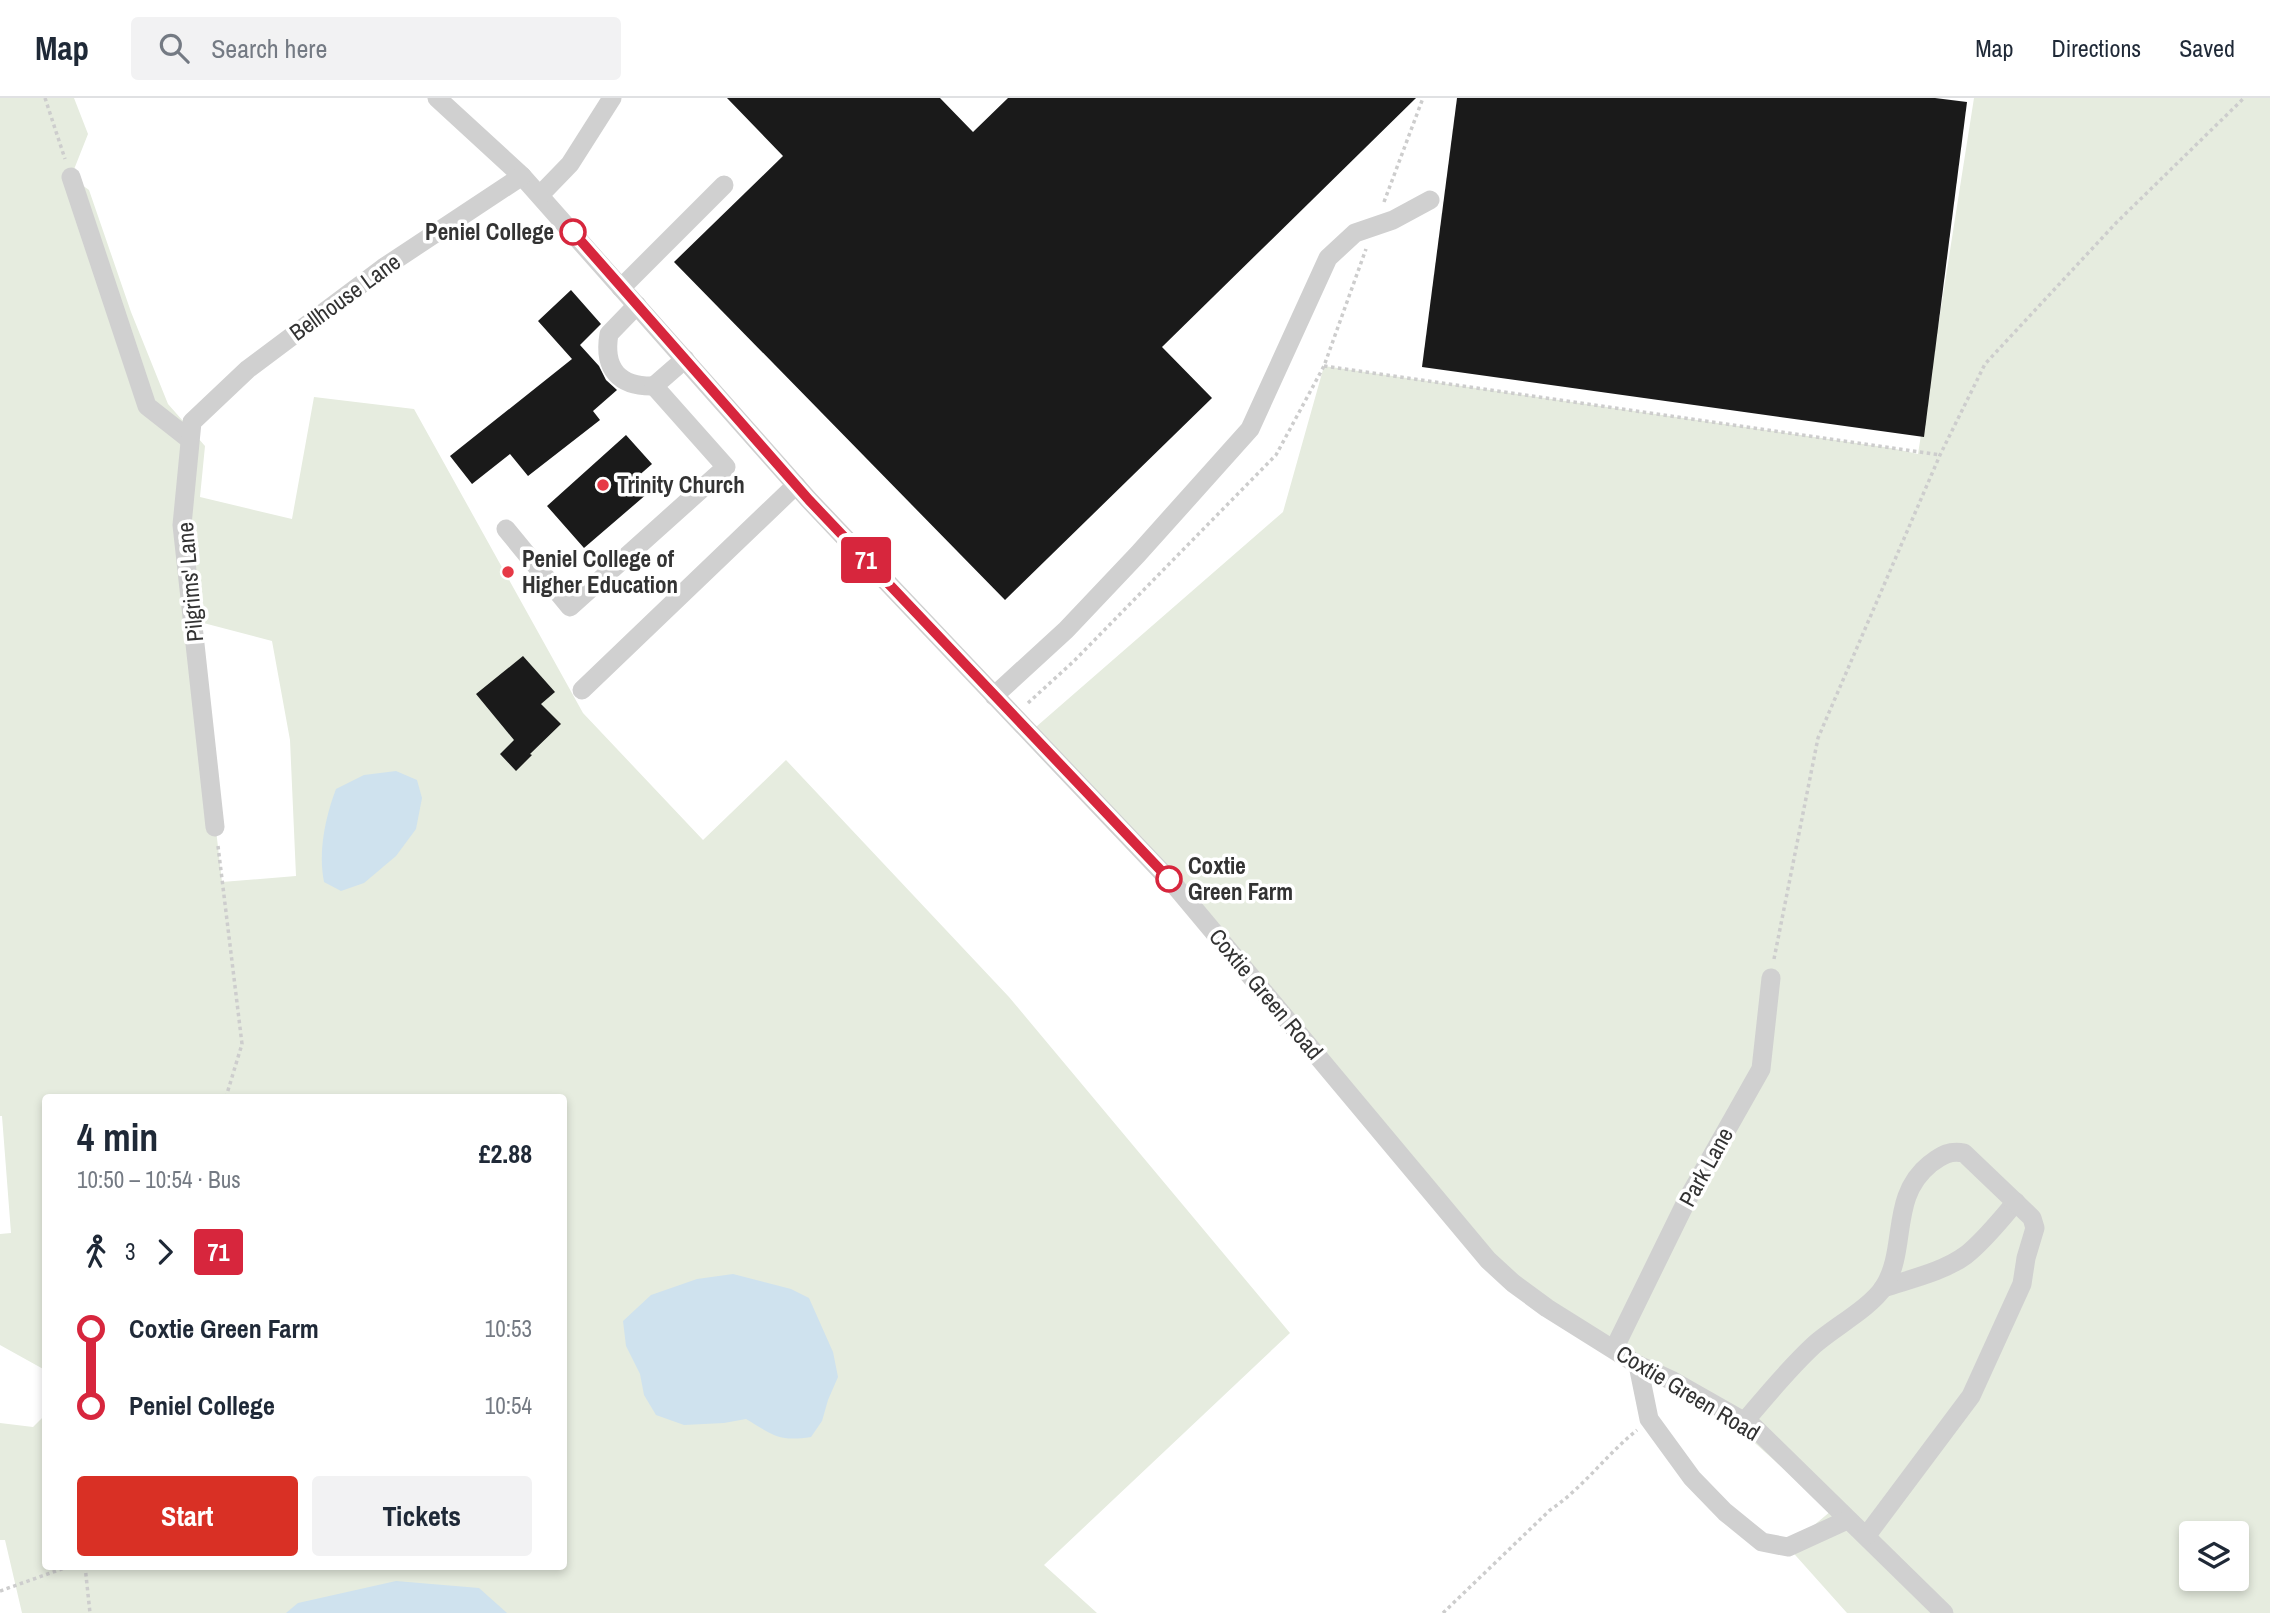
<!DOCTYPE html>
<html lang="en">
<head>
<meta charset="utf-8">
<style>
  body { margin:0; font-family:"Archivo Narrow",sans-serif; background:#f2f2f3; color:#1f2937; height:100vh; display:flex; flex-direction:column; font-size:26px; white-space:nowrap }
  * { box-sizing:border-box; margin:0 }
  p { font-size:23px; color:#747a83 }
  .icon { flex:none; width:38px; height:38px; fill:none; stroke:currentColor; stroke-width:2; stroke-linecap:round; stroke-linejoin:round }
  .map { position:relative; flex:1; overflow:hidden }
  .details { position:absolute; left:42px; top:996px; width:525px; height:476px; display:flex; flex-direction:column; background:#fff; border-radius:7px; box-shadow:0 4px 10px #0003 }
  .details>* { flex:none }
  .badge { padding:0 14px; border-radius:5px; font-size:24px; line-height:46px }
  .tools { position:absolute; left:2179px; top:1423px; display:grid; gap:14px }
  .tools a { display:grid; place-items:center; width:70px; height:70px; border-radius:7px; background:#fff; box-shadow:0 4px 10px #0003; font-size:35px }
  .map>.badge { position:absolute; translate:-50% -50%; box-shadow:0 0 0 4px #fff }
  .legs { display:flex; align-items:center; gap:10px; height:77px; padding:0 35px; font-size:23px }
  .legs p { margin-inline-start:auto }
  .headline { display:flex; align-items:center; justify-content:space-between; height:119px; padding:0 35px }
  h1 { font-size:38px; font-weight:700; line-height:52px }
  .action { display:flex; gap:14px; margin-top:auto; padding:14px 35px }
  .action a { flex:1; height:80px; border-radius:7px; background:#d93025; color:#fff; font-size:28px; font-weight:700; line-height:80px; text-align:center }
  .action a+a { background:#f2f2f3; color:#1f2937 }
  ul { padding:0 35px; list-style:none }
  li { display:flex; align-items:center; gap:24px; height:77px; font-size:26px }
  li i { display:grid; place-items:center; width:10px; height:100%; margin:0 9px; background:currentColor }
  li i::after { content:''; width:18px; height:18px; margin:-9px; border:5px solid; border-radius:50%; background:#fff }
  li p { margin-inline-start:auto }
  li:first-child i { background:linear-gradient(#0000 50%,currentColor 0) }
  li:last-child i { background:linear-gradient(currentColor 50%,#0000 0) }
  header { display:flex; align-items:center; gap:42px; box-sizing:border-box; height:98px; padding:0 35px; background:#fff; border-bottom:2px solid #e0e1e3 }
  header strong { font-size:33px }
  nav { display:flex; gap:38px; margin-inline-start:auto; font-size:24px }
  .search { width:490px; height:63px; background:#f2f2f3; display:flex; align-items:center; gap:18px; box-sizing:border-box; padding:0 24px; border-radius:7px; color:#747a83; font-size:26px }
  .map>svg:first-child { display:block }
  .green { fill:#e6ecdf; fill-rule:evenodd }
  .water { fill:#cfe2ee }
  .building { fill:#1a1a1a }
  .lines { fill:none; stroke-linecap:round; stroke-linejoin:round }
  .path { stroke:#cdcdcd; stroke-width:3.5; stroke-dasharray:3.5 3.5; stroke-linecap:butt }
  .minor { stroke:#d0d0d0; stroke-width:19 }
  .line-1-casing { stroke:#fff; stroke-width:16 }
  .line-1 { stroke:#d7263d; stroke-width:10 }
  .stop-1-dot { fill:#fff; stroke:#d7263d; stroke-width:3.5 }
  .poi-dot { fill:#e63946; stroke:#fff; stroke-width:2.5 }
  .labels { text-anchor:middle; stroke-width:7; stroke-linejoin:round; paint-order:stroke }
  .stop-label { font-size:23px; font-weight:bold; fill:#333; stroke:#fff; text-anchor:end }
  .street-label { font-size:23px; fill:#333; stroke:#fff }
  .poi-label { font-size:23px; font-weight:bold; fill:#333; stroke:#fff; text-anchor:start }
</style>
</head>
<body>
<header>
<strong>Map</strong>
<div class="search"><svg class="icon" aria-label="search" viewBox="0 0 24 24"><circle cx="10" cy="10" r="6"/><path d="M15 15l6 6"/></svg>Search here</div>
<nav><a>Map</a><a>Directions</a><a>Saved</a></nav>
</header>
<div class="map">
<svg width="2270" height="1515" viewBox="0 0 2270 1515">
  <rect width="100%" height="100%" fill="#fff"/>
  <g class="green">
    <path d="M0,0h74l14,36 -17,43 18,13 42,122 37,92 37,42 -5,51 92,22 22,-122 100,12 169,304 120,127 83,-80 223,237 281,336 -246,232 53,48h-1075l-17,-73h-5v-117l33,4 12,-12 1,151h518v-469h-518l-1,273 -45,-25v-111l11,-1 -9,-117h-2zM192,522l80,21 18,99 6,136 -74,6z"/>
    <path d="M1974,0h296v1515h-423l-59,-66 43,-36 -94,-84 -224,-144 -484,-550 254,-221 41,-146 567,82 27,6zM2191,1435h45v45h-45z"/>
  </g>
  <g class="water">
    <path d="M396,673l21,9 5,18 -6,31 -20,27 -32,27 -23,8 -17,-9c-6,-30 1,-64 12,-93l28,-14z"/>
    <path d="M733,1176l58,15 18,9 24,54 5,25 -10,23 -6,21 -11,16c-32,5 -38,-2 -65,-18l-22,4 -40,2 -28,-10 -12,-20 -4,-21 -14,-28 -3,-25 28,-26 46,-16z"/>
    <path d="M396,1483l83,7 28,25h-221l12,-10z"/>
  </g>
  <g class="building">
    <path d="M727,0h213l33,34 35,-34h408l-254,249 50,51 -207,202 -331,-338 109,-106z"/>
    <path d="M1457,0h478l32,4 -43,335 -502,-70z"/>
    <path d="M571,192l30,34 -21,21 19,21 7,14 11,10 -24,21 7,9 -72,56 -18,-22 -38,30 -22,-28 122,-97 -34,-38z"/>
    <path d="M626,337l26,29 -16,14 12,15 -64,55 -37,-42z"/>
    <path d="M523,558l32,36 -14,12 20,20 -31,30 2,1 -16,16 -16,-17 14,-14 -38,-46z"/>
  </g>
  <g class="lines">
    <g class="path">
      <path d="M45,0l20,61"/>
      <path d="M1384,104l39,-104"/>
      <path d="M1324,268l616,89"/>
      <path d="M1028,605l46,-42 202,-206 48,-89 42,-117"/>
      <path d="M218,748l24,198 -16,53"/>
      <path d="M1774,861l44,-221 122,-283 45,-91 131,-141 128,-125"/>
      <path d="M85,1468l5,47"/>
      <path d="M0,1493l70,-25"/>
      <path d="M1443,1515l107,-103c33,-22 56,-55 87,-80"/>
    </g>
    <g class="minor">
      <path d="M437,0l85,78 287,324 367,387 312,373 25,23 34,25 91,57 35,16 81,46 190,186"/>
      <path d="M71,79l76,229 42,33"/>
      <path d="M540,97l30,-31 42,-66"/>
      <path d="M621,190l103,-103"/>
      <path d="M637,207l-28,29c-6,35 10,53 45,52"/>
      <path d="M506,431l64,78 156,-140 -72,-81 31,-27"/>
      <path d="M582,592l214,-205"/>
      <path d="M994,598l72,-66 72,-76 112,-125 78,-171 27,-25 38,-13 37,-20"/>
      <path d="M215,729l-33,-302 10,-103 56,-53 135,-101 139,-92"/>
      <path d="M1883,1190c27,-9 60,-16 83,-33 19,-15 34,-35 50,-53"/>
      <path d="M1614,1251l73,-149 74,-131 10,-91"/>
      <path d="M1638,1267l11,54 43,59 33,34 37,30 26,5 59,-27"/>
      <path d="M1745,1323c22,-26 44,-53 69,-76 20,-18 55,-36 70,-58 24,-39 5,-90 46,-123 12,-9 20,-14 34,-11l68,65 3,10 -9,30 -4,26 -51,112 -104,139"/>
    </g>
  </g>
  <g class="lines">
    <defs>
      <path id="line-1" d="M573,134l236,268 360,379"/>
    </defs>
    <use href="#line-1" class="line-1-casing"/>
    <use href="#line-1" class="line-1"/>
  </g>
  <g class="stop-1-dot">
    <circle cx="573" cy="134" r="12"/>
    <circle cx="1169" cy="781" r="12"/>
  </g>
  <g class="poi-dot">
    <circle cx="603" cy="387" r="7"/>
    <circle cx="508" cy="474" r="7"/>
  </g>
  <g class="labels">
    <g class="stop-label">
      <text x="554" y="142">Peniel College</text>
      <text x="1188" y="776" text-anchor="start">Coxtie<tspan x="1188" dy="26">Green Farm</tspan></text>
    </g>
    <g class="street-label">
      <text transform="translate(345 199) rotate(-36)" y="8">Bellhouse Lane</text>
      <text transform="translate(190 484) rotate(-95)" y="8">Pilgrims' Lane</text>
      <text transform="translate(1266 896) rotate(50)" y="8">Coxtie Green Road</text>
      <text transform="translate(1706 1069) rotate(-61)" y="8">Park Lane</text>
      <text transform="translate(1688 1295) rotate(31)" y="8">Coxtie Green Road</text>
    </g>
    <g class="poi-label">
      <text x="617" y="395">Trinity Church</text>
      <text x="522" y="469">Peniel College of<tspan x="522" dy="26">Higher Education</tspan></text>
    </g>
  </g>
</svg>
<div class="tools">
<a><svg class="icon" aria-label="layers" viewBox="0 0 24 24"><path d="M12 4l9 5-9 5-9-5zM3 14l9 5 9-5"/></svg></a>
</div>
<b class="badge" style="left:866px;top:462px;background:#d7263d;color:#fff">71</b>
<section class="details">
<div class="headline"><div><h1>4 min</h1><p>10:50 – 10:54 · Bus</p></div><b>£2.88</b></div>
<div class="legs"><svg class="icon" aria-label="walk" viewBox="0 0 24 24"><circle cx="13" cy="4" r="2"/><path d="M13 8l-2 6 4 7M11 14l-3 7M7 12l3-4h3l4 4"/></svg>3<svg class="icon" aria-label="forward" viewBox="0 0 24 24"><path d="M9 5l7 7-7 7"/></svg><b class="badge" style="background:#d7263d;color:#fff">71</b></div>
<ul>
<li><i style="color:#d7263d"></i><b>Coxtie Green Farm</b><p>10:53</p></li>
<li><i style="color:#d7263d"></i><b>Peniel College</b><p>10:54</p></li>
</ul>
<div class="action"><a>Start</a><a>Tickets</a></div>
</section>
</div>
</body>
</html>
